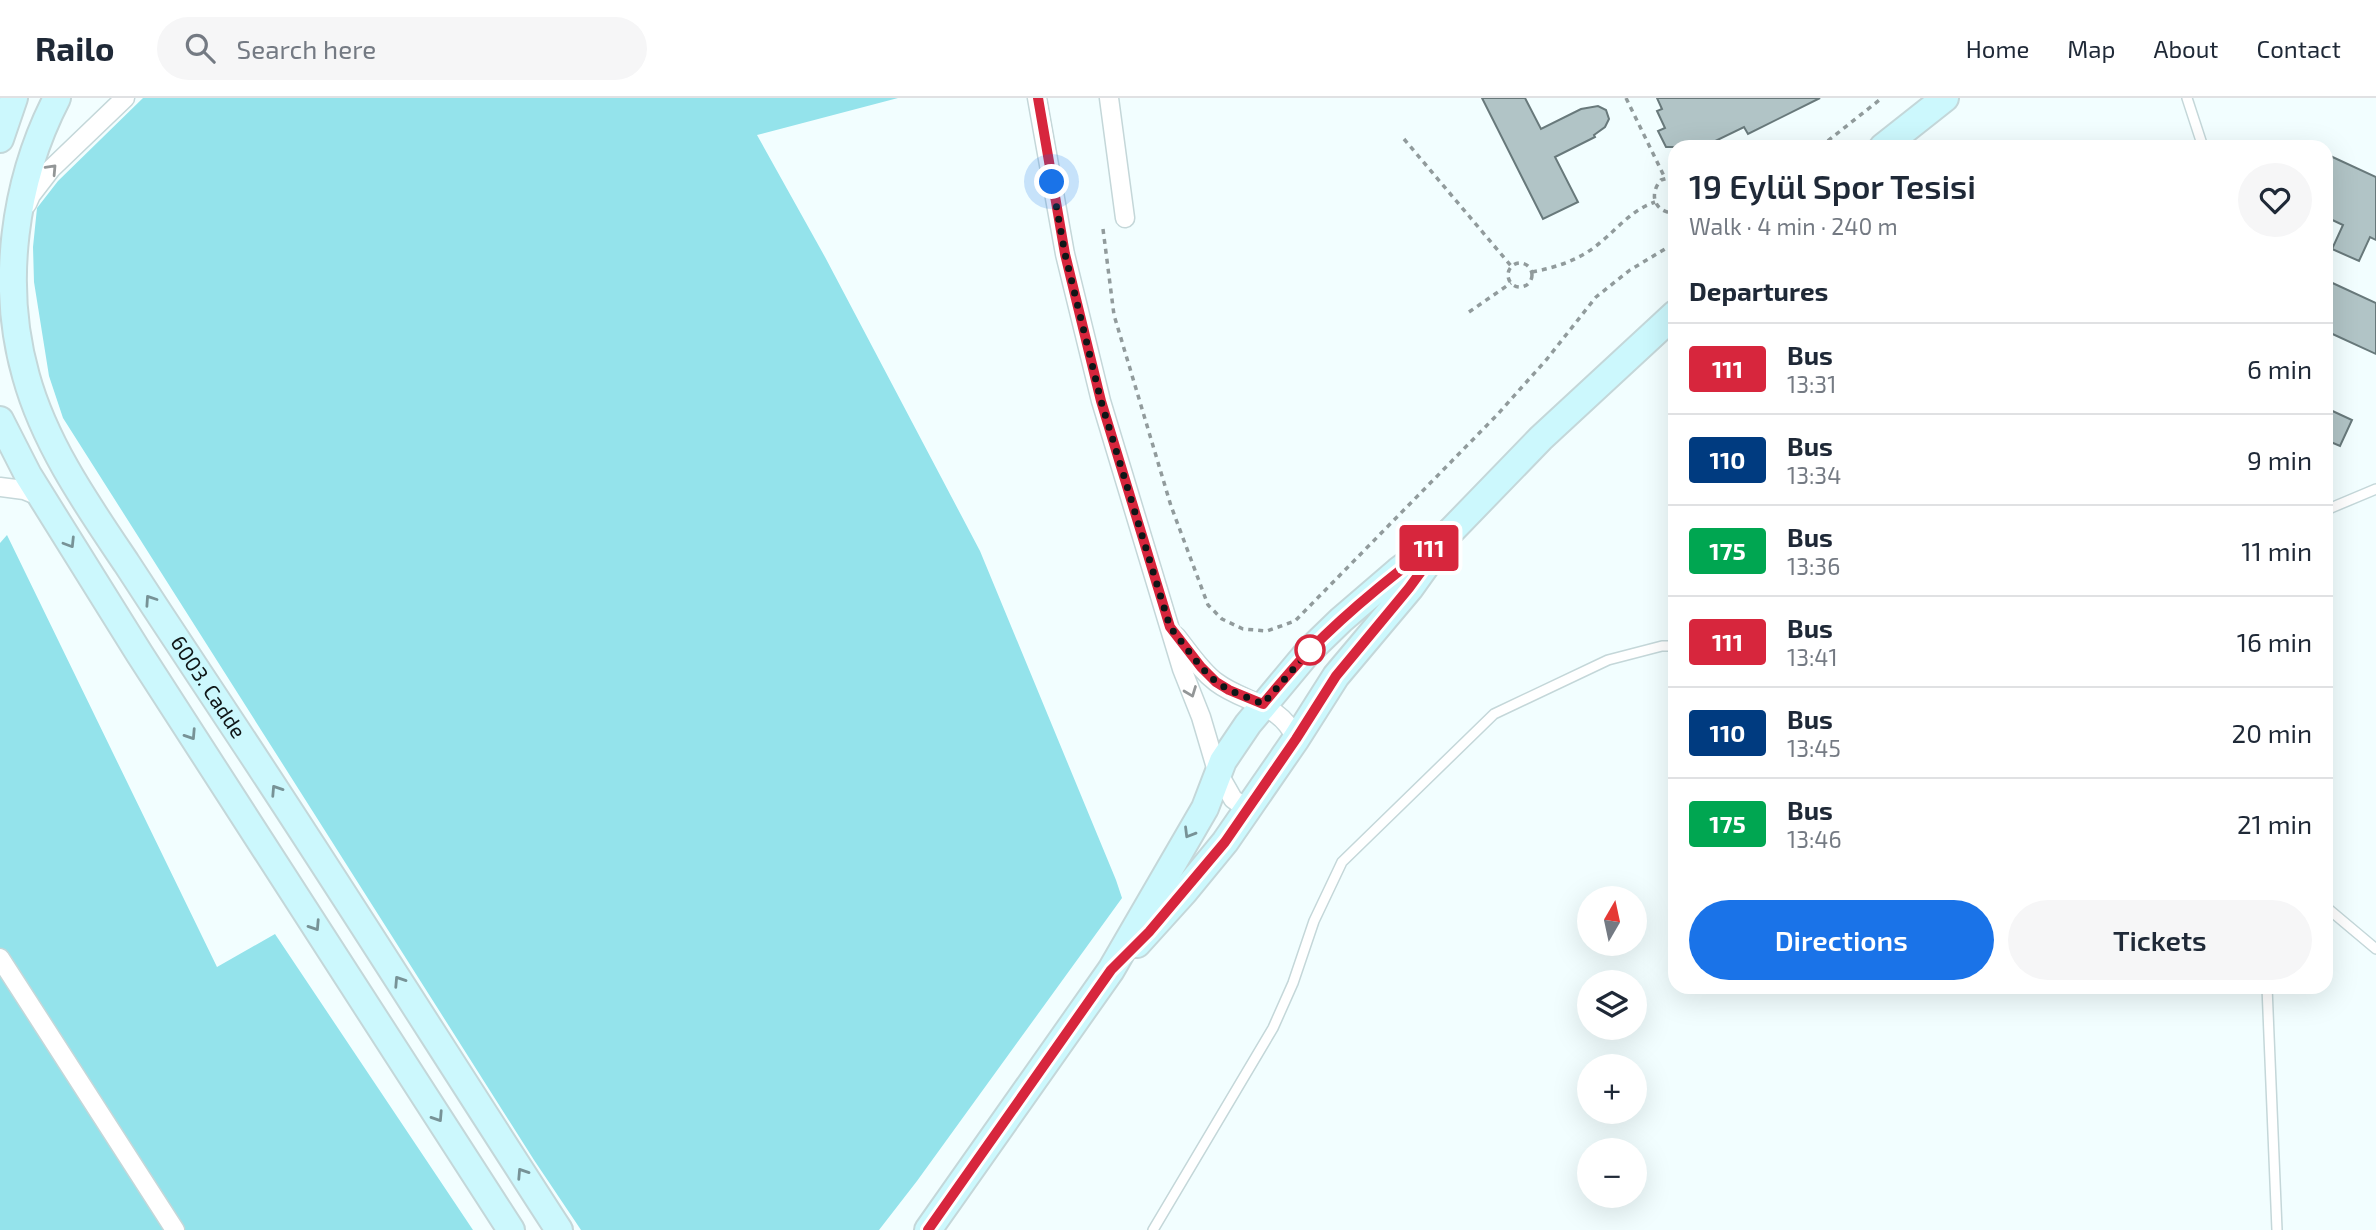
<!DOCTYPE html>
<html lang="en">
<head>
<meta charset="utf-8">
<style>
  body { margin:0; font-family:"Exo 2",sans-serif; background:#f6f6f7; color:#1f2937; height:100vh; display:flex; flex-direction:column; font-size:26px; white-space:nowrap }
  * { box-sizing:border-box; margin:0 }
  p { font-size:23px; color:#747a83 }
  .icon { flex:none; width:38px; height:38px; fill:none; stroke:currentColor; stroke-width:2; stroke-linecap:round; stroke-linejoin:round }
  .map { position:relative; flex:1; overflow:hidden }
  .side { position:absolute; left:1668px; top:42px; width:665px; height:854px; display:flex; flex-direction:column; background:#fff; border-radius:21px; box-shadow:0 7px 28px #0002 }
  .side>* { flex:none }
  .badge { padding:0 14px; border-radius:5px; font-size:24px; line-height:46px }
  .needle { width:46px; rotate:9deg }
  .fabs { position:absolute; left:1577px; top:788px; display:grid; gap:14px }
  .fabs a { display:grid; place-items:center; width:70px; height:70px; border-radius:50%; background:#fff; box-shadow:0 7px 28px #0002; font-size:35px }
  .you { position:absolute; width:35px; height:35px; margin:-18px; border:5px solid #fff; border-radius:50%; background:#1a73e8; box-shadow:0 0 0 10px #1a73e833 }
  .map>.badge { position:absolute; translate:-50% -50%; box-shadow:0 0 0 4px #fff }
  h2 { padding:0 21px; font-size:26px; line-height:63px }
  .round { display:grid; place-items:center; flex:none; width:74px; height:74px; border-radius:37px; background:#f6f6f7 }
  .summary { display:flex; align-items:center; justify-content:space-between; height:119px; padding:0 21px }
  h1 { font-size:33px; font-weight:600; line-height:52px }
  .action { display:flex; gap:14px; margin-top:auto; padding:14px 21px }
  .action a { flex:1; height:80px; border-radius:42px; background:#1a73e8; color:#fff; font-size:28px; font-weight:600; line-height:80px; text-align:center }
  .action a+a { background:#f6f6f7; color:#1f2937 }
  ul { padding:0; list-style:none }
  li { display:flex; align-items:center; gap:21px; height:91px; padding:0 21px; border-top:2px solid #e0e1e3 }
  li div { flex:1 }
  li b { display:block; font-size:26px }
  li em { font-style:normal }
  li .badge { min-width:77px; font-weight:700; text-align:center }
  header { display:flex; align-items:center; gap:42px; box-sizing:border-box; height:98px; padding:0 35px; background:#fff; border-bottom:2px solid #e0e1e3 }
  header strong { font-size:33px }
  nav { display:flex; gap:38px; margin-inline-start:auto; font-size:24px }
  .search { width:490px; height:63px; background:#f6f6f7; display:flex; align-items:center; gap:18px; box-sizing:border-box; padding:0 24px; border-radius:38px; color:#747a83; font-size:26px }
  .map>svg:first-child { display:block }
  .green { fill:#94e3eb }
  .building { fill:#b1c4c6; stroke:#68797b; stroke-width:2 }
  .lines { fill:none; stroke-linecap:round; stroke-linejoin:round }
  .service-casing { stroke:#c4d7d9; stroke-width:12 }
  .minor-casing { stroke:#c4d7d9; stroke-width:21 }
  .secondary-casing { stroke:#c4d7d9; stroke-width:30 }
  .path { stroke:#919b9c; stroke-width:3.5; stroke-dasharray:5 5; stroke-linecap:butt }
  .service { stroke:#fff; stroke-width:9 }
  .minor { stroke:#fff; stroke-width:18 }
  .secondary { stroke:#ccf8fd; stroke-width:26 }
  .oneway { stroke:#939697 }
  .oneway2 { stroke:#779296 }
  .line-casing { stroke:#fff; stroke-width:16 }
  .line { stroke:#d7263d; stroke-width:10 }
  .walk { stroke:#0f1617; stroke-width:7; stroke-dasharray:0 12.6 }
  .stop-dot { fill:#fff; stroke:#d7263d; stroke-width:3.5 }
  .labels { text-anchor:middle; stroke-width:6; stroke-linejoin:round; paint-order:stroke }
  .street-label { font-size:21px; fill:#0f1617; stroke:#fff }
</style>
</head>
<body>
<header>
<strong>Railo</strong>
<div class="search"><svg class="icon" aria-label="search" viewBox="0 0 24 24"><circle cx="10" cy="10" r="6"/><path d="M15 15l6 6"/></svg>Search here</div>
<nav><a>Home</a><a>Map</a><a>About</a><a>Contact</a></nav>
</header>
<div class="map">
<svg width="2376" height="1132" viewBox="0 0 2376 1132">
  <rect width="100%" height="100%" fill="#f2feff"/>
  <g class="green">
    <path d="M143,0h755l-141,37 68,122 155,294 136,329 6,18 -205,283 -38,49h-298l-47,-70 -471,-742 -14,-42 -15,-94 -1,-35 4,-39 21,-27z"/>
    <path d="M7,437l210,432 58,-33 198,296h-473v-687z"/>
  </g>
  <g class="building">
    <path d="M1482,0h43l16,31 40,-20 17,-3 8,4 3,9 -4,8 -11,8 1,2 -40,20 23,45 -35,17z"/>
    <path d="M1657,0h163l-72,36 -4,-7 -41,20h-37l-8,-16 7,-3 -8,-17 5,-2z"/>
    <path d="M2326,56l50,23v63l-6,-3 -11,24 -27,-12 11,-24 -17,-8z"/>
    <path d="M2326,182l50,23v51l-50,-23z"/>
    <path d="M2326,310l26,12 -12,26 -14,-6z"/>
  </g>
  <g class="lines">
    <defs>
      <g id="service">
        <path d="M2187,0l16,49"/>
        <path d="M2326,412l50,-21"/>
        <path d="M2326,809l50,42"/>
        <path d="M2267,889l10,243"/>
        <path d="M1153,1132l120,-202 20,-45 21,-62 28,-59 152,-148 114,-54 54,-14h13"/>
      </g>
      <g id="minor">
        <path d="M1037,0l28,156 36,147 81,268 19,48 16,54 16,28 15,11"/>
        <path d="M1109,0l16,120"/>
        <path d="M27,106l4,-9 20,-26 74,-71"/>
        <path d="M0,389l24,3 17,7"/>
        <path d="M1176,538c13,16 24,34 40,46 29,22 64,20 80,57"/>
        <path d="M0,860l175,272"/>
      </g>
      <g id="secondary">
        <path id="s1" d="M57,0c-43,83 -57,187 -31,278 19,69 62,130 101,188 33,51 67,102 100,152 113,170 221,343 332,514"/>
        <path d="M0,41l14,-41"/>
        <path d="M1883,49l62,-49"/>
        <path d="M0,322l28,55 111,178 372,577"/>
        <path d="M1137,846l47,-52 41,-50 71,-103 40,-63 74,-88 40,-56 91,-94 134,-124"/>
        <path d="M928,1132l183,-260 94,-162 18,-47 25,-37 60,-72 33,-32 57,-49 52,-39"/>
      </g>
    </defs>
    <use href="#service" class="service-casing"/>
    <use href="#minor" class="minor-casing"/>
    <use href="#secondary" class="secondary-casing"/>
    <g class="path">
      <path d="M1626,0l39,80"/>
      <path d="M1404,41l108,128"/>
      <path d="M1820,49l62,-49"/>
      <path d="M1675,78l-14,4c-13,15 -6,33 14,33"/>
      <path d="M1103,131l11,86 57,191 37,99 14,14 21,10 24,2 28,-10 202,-206 50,-56 49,-62 34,-27 45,-27"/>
      <circle cx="1520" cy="177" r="12"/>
      <path d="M1532,174c26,-5 50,-13 70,-31 18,-15 30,-31 53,-39"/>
      <path d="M1469,214l42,-29"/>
    </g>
    <use href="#service" class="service"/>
    <use href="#minor" class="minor"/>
    <use href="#secondary" class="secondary"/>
  </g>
  <defs><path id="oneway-chevron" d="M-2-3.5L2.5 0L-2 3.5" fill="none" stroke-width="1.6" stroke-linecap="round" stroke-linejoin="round" transform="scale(1.75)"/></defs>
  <g class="oneway">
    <use href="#oneway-chevron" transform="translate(52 71) rotate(-47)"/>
    <use href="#oneway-chevron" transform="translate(1191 594) rotate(69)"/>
  </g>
  <g class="oneway2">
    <use href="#oneway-chevron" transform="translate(70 445) rotate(58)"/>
    <use href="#oneway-chevron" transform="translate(150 502) rotate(-124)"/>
    <use href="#oneway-chevron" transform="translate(191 637) rotate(57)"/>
    <use href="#oneway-chevron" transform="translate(276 692) rotate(-123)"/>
    <use href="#oneway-chevron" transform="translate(1189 735) rotate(121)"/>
    <use href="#oneway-chevron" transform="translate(315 828) rotate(57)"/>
    <use href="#oneway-chevron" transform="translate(399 883) rotate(-123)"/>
    <use href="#oneway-chevron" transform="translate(438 1019) rotate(57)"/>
    <use href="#oneway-chevron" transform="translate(522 1075) rotate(-123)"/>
  </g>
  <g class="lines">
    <defs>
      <path id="line" d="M928,1132l183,-260 38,-38 76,-90 71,-103 40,-63 73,-88 41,-56c-49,37 -98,75 -141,119 -16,17 -31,35 -46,53l-34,-14 -13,-8 -15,-15 -31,-40 -69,-226 -36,-147 -27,-156"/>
    </defs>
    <use href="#line" class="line-casing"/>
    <use href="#line" class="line"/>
    <path class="walk" d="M1052,84l13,72 36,147 69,226 31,40 15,15 13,8 34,14 47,-54"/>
  </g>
  <circle class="stop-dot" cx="1310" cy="552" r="14"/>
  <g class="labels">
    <g class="street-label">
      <text dy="7" stroke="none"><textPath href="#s1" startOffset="648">6003. Cadde</textPath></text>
    </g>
  </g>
</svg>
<div class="fabs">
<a><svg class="needle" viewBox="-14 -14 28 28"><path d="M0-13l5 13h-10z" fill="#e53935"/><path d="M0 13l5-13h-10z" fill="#747a83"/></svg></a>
<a><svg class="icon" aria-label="layers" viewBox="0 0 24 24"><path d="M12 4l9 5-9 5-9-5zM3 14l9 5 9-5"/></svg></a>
<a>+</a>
<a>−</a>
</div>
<div class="you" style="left:1052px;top:84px"></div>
<b class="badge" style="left:1429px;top:450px;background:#d7263d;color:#fff">111</b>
<section class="side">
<div class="summary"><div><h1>19 Eylül Spor Tesisi</h1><p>Walk · 4 min · 240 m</p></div><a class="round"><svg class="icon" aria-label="heart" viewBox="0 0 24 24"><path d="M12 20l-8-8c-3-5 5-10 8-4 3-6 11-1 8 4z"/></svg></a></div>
<h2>Departures</h2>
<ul>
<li><span class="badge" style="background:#d7263d;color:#fff">111</span><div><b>Bus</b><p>13:31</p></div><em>6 min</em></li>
<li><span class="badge" style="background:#003b80;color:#fff">110</span><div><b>Bus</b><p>13:34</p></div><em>9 min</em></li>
<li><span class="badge" style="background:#00a651;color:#fff">175</span><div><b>Bus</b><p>13:36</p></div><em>11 min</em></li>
<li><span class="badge" style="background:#d7263d;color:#fff">111</span><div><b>Bus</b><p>13:41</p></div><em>16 min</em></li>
<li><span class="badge" style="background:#003b80;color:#fff">110</span><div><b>Bus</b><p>13:45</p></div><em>20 min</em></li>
<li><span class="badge" style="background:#00a651;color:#fff">175</span><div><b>Bus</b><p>13:46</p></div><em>21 min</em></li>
</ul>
<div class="action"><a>Directions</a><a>Tickets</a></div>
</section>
</div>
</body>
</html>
